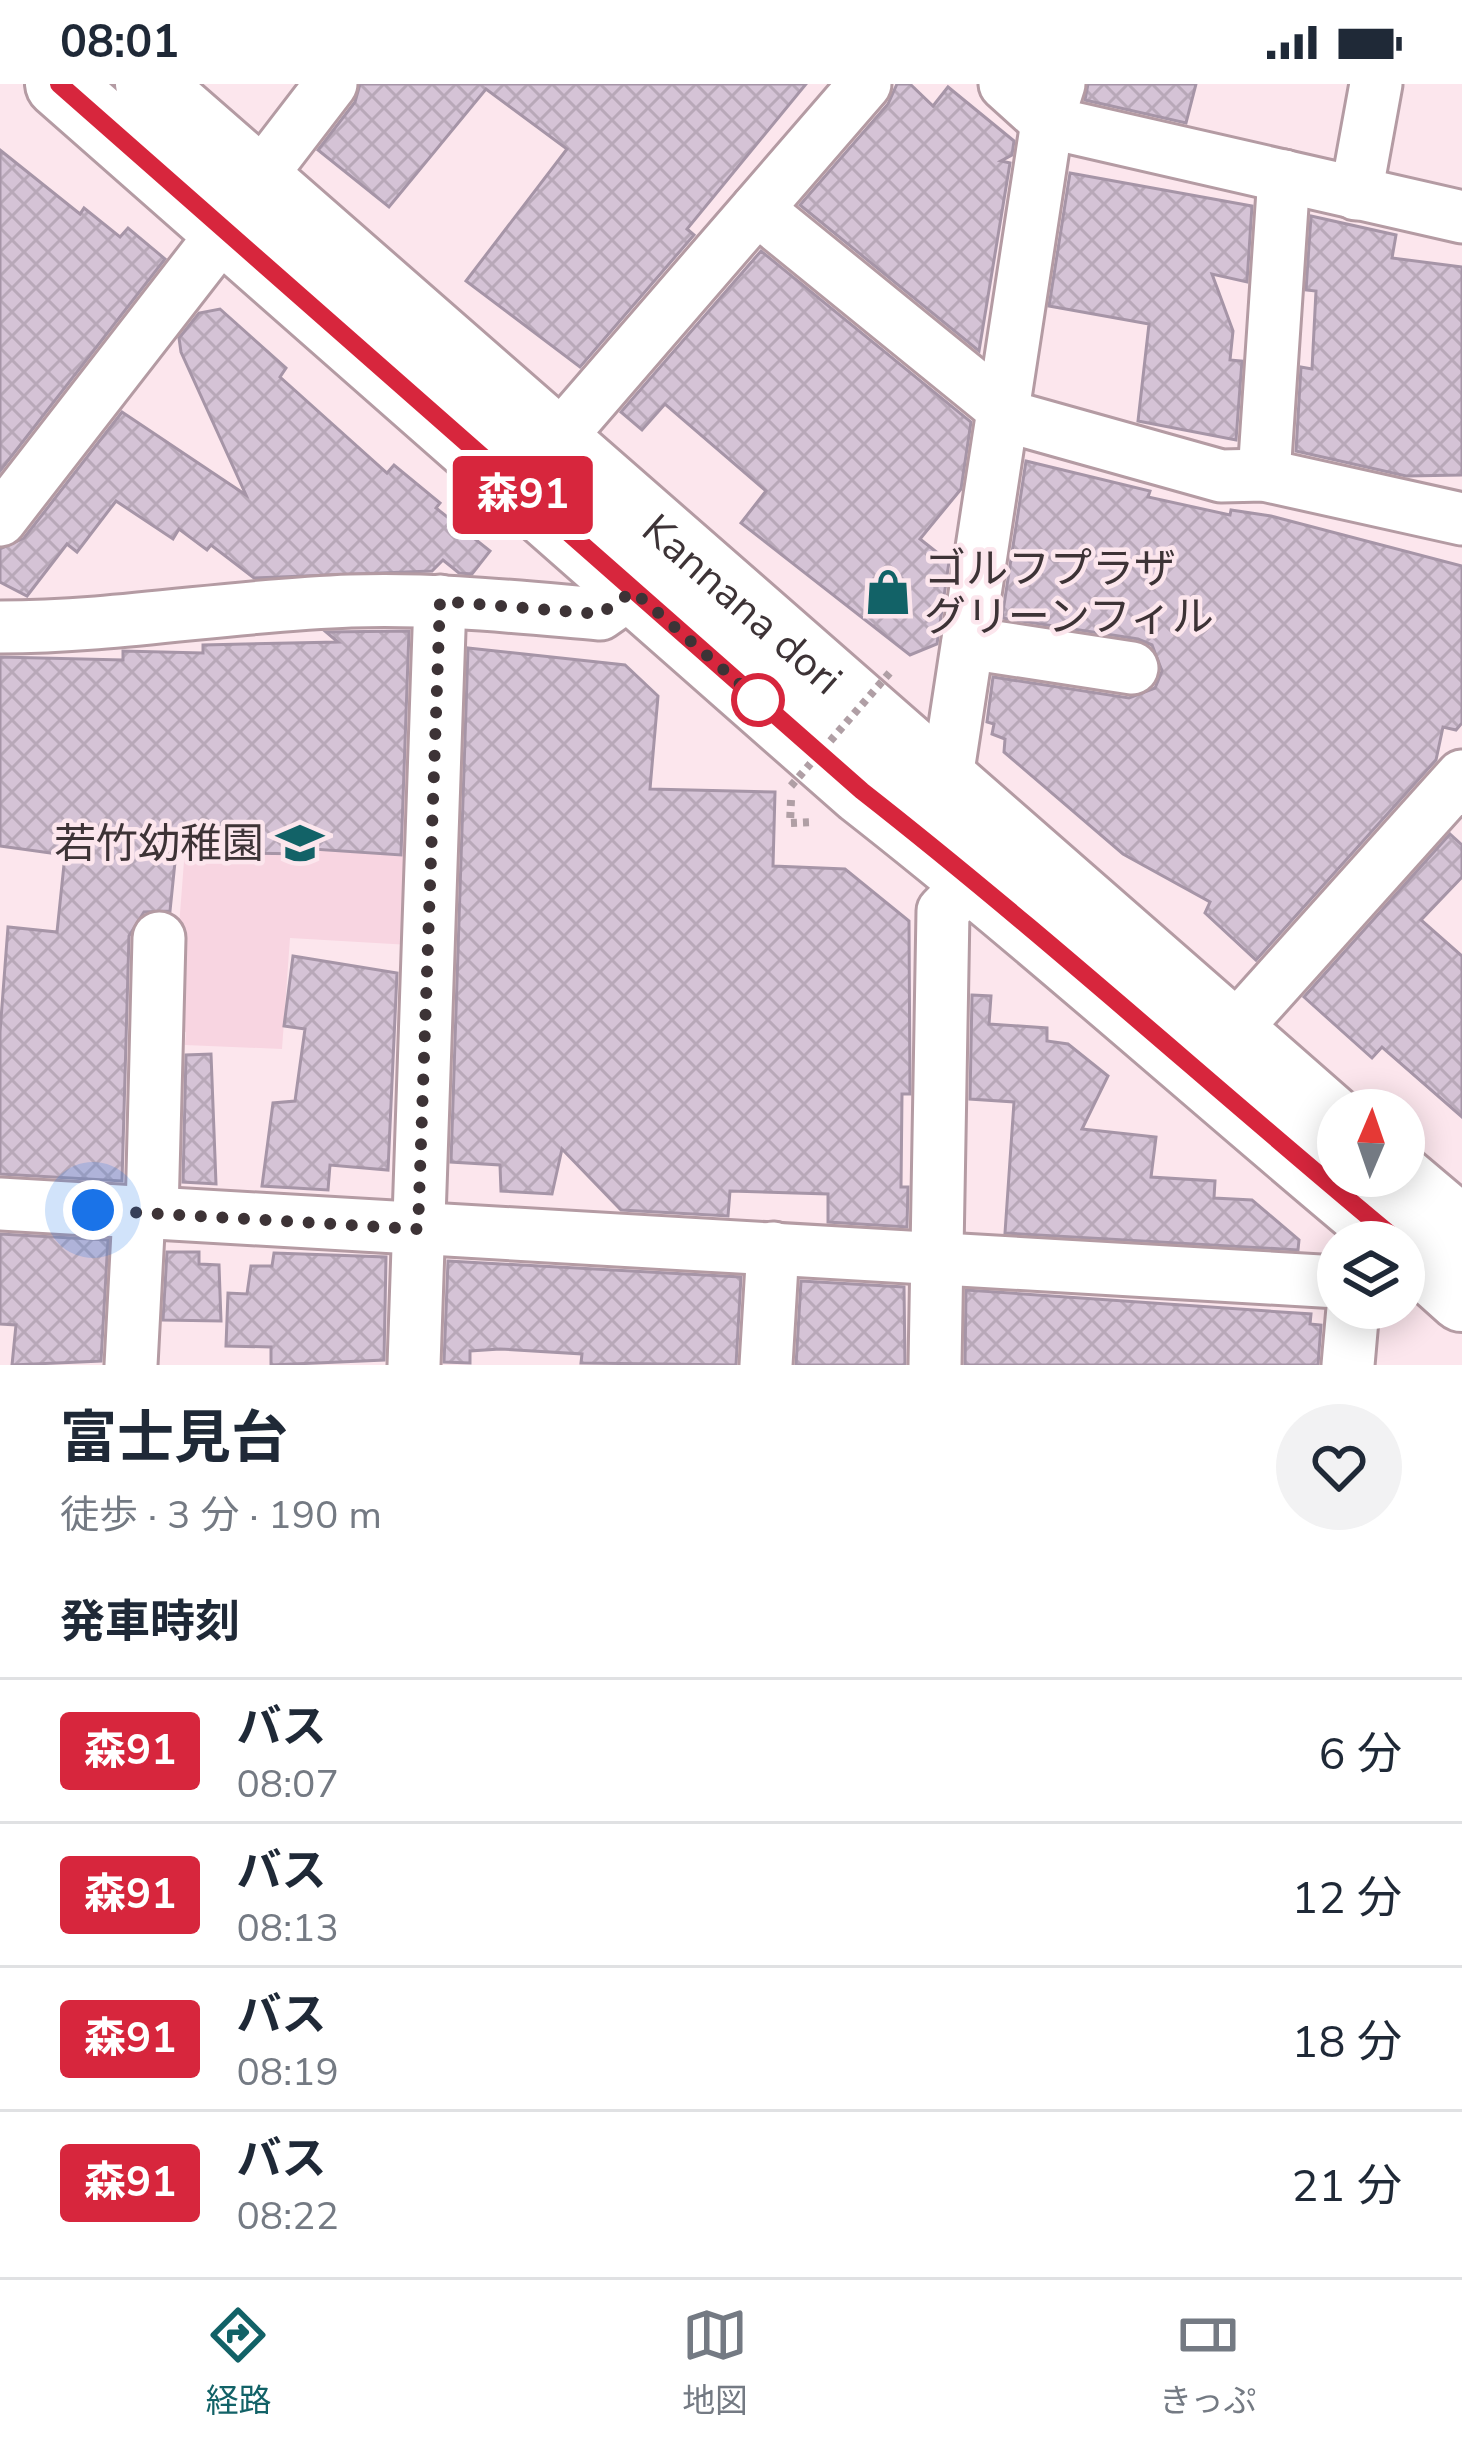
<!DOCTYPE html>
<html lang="ja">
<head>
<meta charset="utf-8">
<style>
  body { margin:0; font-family:"Nunito Sans","Noto Sans JP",sans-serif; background:#f2f2f3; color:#1f2937; height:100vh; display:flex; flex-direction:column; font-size:45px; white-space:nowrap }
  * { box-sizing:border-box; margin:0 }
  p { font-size:39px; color:#747a83 }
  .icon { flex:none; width:66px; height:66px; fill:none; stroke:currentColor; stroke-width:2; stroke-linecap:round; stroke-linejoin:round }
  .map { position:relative; height:1281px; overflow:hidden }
  .drawer { display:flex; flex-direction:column; background:#fff; flex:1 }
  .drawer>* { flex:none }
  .badge { padding:0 24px; border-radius:9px; font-size:42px; line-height:78px }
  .needle { width:78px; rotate:2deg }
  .fabs { position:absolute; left:1317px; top:1005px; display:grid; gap:24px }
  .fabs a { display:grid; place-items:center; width:108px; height:108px; border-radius:50%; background:#fff; box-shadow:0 6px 30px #0003; font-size:60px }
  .you { position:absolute; width:60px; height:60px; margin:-30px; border:9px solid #fff; border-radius:50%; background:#1a73e8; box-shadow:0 0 0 18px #1a73e833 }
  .map>.badge { position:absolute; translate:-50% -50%; box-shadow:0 0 0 6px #fff }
  h2 { padding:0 60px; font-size:45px; line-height:108px }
  .round { display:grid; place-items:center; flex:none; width:126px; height:126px; border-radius:63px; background:#f2f2f3 }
  .head { display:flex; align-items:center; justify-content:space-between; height:204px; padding:0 60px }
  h1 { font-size:57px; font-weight:700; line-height:90px }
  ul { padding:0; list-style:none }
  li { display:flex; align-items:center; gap:36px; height:144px; padding:0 60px; border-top:3px solid #e0e1e3 }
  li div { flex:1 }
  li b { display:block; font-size:45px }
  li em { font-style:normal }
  li .badge { min-width:132px; font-weight:700; text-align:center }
  .status { display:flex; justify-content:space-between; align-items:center; height:84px; padding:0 60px; background:#fff; direction:ltr }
  .status svg { height:33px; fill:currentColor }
  .dock { display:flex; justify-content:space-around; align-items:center; height:168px; border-top:3px solid #e0e1e3; background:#fff; font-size:33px; color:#747a83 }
  .dock a { display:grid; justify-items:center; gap:6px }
  .dock .active { color:#126267 }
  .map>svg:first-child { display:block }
  .built { fill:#f8d5e1 }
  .building { fill:url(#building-cross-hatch); stroke:#a695a7; stroke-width:3 }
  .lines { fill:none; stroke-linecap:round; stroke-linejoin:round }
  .minor-casing { stroke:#b49ba3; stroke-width:57 }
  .major-casing { stroke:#b49ba3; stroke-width:72 }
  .path { stroke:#b09fa5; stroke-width:8; stroke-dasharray:6 6; stroke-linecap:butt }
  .minor { stroke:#fff; stroke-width:51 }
  .major { stroke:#fff; stroke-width:66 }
  .path-bridge { stroke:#b09fa5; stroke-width:8; stroke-dasharray:6 6; stroke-linecap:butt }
  .line-casing { stroke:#fff; stroke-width:27 }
  .line { stroke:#d7263d; stroke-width:18 }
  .walk { stroke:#3d3336; stroke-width:12; stroke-dasharray:0 21.6 }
  .stop-dot { fill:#fff; stroke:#d7263d; stroke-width:6 }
  .labels { text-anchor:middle; stroke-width:9; stroke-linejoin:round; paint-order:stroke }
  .poi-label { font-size:42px; fill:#3d3336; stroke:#fce6ed; text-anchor:start }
  .street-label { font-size:42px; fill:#3d3336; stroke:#fce6ed }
</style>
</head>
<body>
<div class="status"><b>08:01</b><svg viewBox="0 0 49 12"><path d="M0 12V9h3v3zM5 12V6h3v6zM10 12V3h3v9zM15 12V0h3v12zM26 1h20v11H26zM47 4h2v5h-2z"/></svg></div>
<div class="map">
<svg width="1462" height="1281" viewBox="0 0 1462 1281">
  <defs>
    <pattern id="building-cross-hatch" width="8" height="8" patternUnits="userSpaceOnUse" patternTransform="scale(3)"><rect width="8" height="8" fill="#d5c3d6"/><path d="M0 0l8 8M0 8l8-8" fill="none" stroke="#b8a8b8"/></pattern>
  </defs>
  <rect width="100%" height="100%" fill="#fce6ed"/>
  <path class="built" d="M193,659l227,6 -10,196 -120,-7 -8,111 -97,-4 1,-13h-15z"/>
  <g class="building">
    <path d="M360,0h446l-119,145 7,6 -114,132 -114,-86 101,-132 -81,-60 -97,118 -71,-57 37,-48z"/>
    <path d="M897,0h13l23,22 15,-19 66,54 -2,14 -11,6 9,2 -31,188 -179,-146 88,-101z"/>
    <path d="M1088,0h108l-10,39 -101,-23z"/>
    <path d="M0,66l80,64 4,-6 36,29 8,-9 37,31 -165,212z"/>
    <path d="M1070,89l182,33 -5,76 -35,-8 21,57 -3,29 12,1 -6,79 -98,-19 11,-97 -100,-18z"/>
    <path d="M1311,132l85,19 -4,23 70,9v208l-56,1 -110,-25 5,-84 11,2 4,-78 -10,-1z"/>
    <path d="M761,167l210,171 -10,67 -41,50 29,23 -12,82 -27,11 -169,-132 25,-32 -101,-87 -23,26 -21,-18z"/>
    <path d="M220,225l66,59 -6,9 107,96 7,-8 46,38 -4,5 54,43 -18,23 -13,-1 -16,-13 -11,11 -178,7 -43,-33 -4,5 -28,-21 -6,10 -57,-38 -39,51 -10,-8 -40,52 -27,-14v-33l24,-11 98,-126 124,83 -65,-143 -2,-14 20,-25z"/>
    <path d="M1026,377l124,30 -2,6 82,18 1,-5 40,6 191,50v157l-6,7 -13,-3 -7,33 -180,200 -51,-47 5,-11 -87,-48 -119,-102 1,-13 -13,-5 2,-10 -7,-2 6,-45 136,21 26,-10 7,-17 -10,-26 -14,-6 -136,-21z"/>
    <path d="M409,547l-8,224 -88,-6v5l-137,-2 -6,59 -26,1 -15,24 -7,245 -122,-7v-142l8,-105 49,5 8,-77 -65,-9v-189l123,3v-9l80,2v-8l135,-3 -12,-10z"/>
    <path d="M468,564l157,17 33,31 -8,93 125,3 -2,74 72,3 64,52 1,173h-8l-1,93h7l-1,40 -79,-5v-28l-98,-3 -2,25 -107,-6 -59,-61 -10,45 -51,-3 -1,-26 -49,-3z"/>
    <path d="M1450,750l12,11v32l-41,43 41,36v161l-80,-70 -10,11 -68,-61z"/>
    <path d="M293,872l104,17 -9,197 -58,-5 -2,25 -66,-4 11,-83 22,-2 10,-72 -21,-3z"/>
    <path d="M972,911l19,1 -2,28 58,4v13l21,3 40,32 -26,53 74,8 -5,40 64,4 -1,17 38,2 47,40 -1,10 -293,-17 9,-131 -44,-3z"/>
    <path d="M211,970l5,130 -33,-2 3,-127z"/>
    <path d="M0,1150l108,6 -7,121 -89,4 4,-40 -16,-1z"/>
    <path d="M167,1168h32v12l20,1 2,56 -58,-1z"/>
    <path d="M274,1169l112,4 -2,103 -113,5v-18l-45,-1 2,-53 19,1 4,-28h21z"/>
    <path d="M448,1177l293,16 -5,88 -155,-2 1,-9 -82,-5 -30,2v12l-26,-1z"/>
    <path d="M801,1197l103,6 1,78h-109z"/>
    <path d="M966,1206l345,24 -1,10 11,1 -3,40h-353z"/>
  </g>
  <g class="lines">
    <defs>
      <g id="minor">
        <path d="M1005,0l42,38 415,95"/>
        <path d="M258,95l73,-95"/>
        <path d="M1356,110l20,-110"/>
        <path d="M757,125l257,209 207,58 43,-1 198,44"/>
        <path d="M556,357l309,-357"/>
        <path d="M1264,391l20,-299"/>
        <path d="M0,436l223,-287"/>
        <path d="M0,543c118,0 233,-22 351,-26 83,-3 166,6 249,13l33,-23"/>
        <path d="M968,559l164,25"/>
        <path d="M946,700l101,-662 12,-38"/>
        <path d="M1232,948l230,-256"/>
        <path d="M0,1120l1338,78"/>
        <path d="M152,1129l7,-275"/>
        <path d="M131,1281l8,-152"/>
        <path d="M414,1281l26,-764"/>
        <path d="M766,1281l7,-117"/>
        <path d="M935,1281l8,-454 31,-32"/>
        <path d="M1348,1281l5,-57"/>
      </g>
      <g id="major">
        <path d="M59,0l803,707c184,144 357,302 537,451"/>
        <path id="s1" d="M149,0l1189,1041"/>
        <path d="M1397,1092l65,55"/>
        <path d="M1404,1162l58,52"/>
      </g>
    </defs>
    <use href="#minor" class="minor-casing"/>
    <use href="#major" class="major-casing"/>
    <path class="path" d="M791,716l-1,23 22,-1"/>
    <use href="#minor" class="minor"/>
    <use href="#major" class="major"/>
    <path class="path-bridge" d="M791,702l102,-117"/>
  </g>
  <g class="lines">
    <defs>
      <path id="line" d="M59,0l803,707c184,144 357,302 537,451"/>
    </defs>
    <use href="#line" class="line-casing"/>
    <use href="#line" class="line"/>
    <path class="walk" d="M93,1126l325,19 22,-628 160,13 33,-23 131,114 -6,-5"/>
  </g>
  <defs>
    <symbol id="shop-bare" viewBox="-9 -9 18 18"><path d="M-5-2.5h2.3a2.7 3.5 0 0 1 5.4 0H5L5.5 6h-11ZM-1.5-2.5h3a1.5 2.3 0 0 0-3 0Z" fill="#126267" stroke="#fce6ed" stroke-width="2.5" paint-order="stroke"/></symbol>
    <symbol id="school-bare" viewBox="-9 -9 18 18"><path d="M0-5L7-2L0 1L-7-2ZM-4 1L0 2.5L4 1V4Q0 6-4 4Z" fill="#126267" stroke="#fce6ed" stroke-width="2.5" paint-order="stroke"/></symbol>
  </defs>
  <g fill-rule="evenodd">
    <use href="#shop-bare" x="855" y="475" width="66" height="66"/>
    <use href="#school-bare" x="267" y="726" width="66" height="66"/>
  </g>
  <circle class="stop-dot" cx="758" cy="616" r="24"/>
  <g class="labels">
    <g class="poi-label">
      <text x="924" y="499">ゴルフプラザ<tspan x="924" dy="48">グリーンフィル</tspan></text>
      <text x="264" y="774" text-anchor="end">若竹幼稚園</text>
    </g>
    <g class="street-label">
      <text dy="15" stroke="none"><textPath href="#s1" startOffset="789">Kannana dori</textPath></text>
    </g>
  </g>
</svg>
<div class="fabs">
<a><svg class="needle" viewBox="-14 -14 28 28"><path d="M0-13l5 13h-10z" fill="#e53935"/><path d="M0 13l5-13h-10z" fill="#747a83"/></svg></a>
<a><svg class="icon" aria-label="layers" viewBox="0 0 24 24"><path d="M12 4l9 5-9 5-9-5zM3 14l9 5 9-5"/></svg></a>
</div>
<div class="you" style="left:93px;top:1126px"></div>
<b class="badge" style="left:523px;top:411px;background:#d7263d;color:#fff">森91</b>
</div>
<section class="drawer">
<div class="head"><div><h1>富士見台</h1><p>徒歩 · 3 分 · 190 m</p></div><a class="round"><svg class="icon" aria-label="heart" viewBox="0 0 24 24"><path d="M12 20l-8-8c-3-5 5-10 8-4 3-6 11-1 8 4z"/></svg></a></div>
<h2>発車時刻</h2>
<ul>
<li><span class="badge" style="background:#d7263d;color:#fff">森91</span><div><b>バス</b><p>08:07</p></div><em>6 分</em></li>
<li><span class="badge" style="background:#d7263d;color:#fff">森91</span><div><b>バス</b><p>08:13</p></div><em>12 分</em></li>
<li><span class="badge" style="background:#d7263d;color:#fff">森91</span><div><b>バス</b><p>08:19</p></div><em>18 分</em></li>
<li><span class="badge" style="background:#d7263d;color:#fff">森91</span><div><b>バス</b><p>08:22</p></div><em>21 分</em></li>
</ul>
</section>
<nav class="dock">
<a class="active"><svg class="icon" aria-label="directions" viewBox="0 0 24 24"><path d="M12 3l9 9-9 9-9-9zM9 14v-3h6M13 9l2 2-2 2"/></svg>経路</a>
<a><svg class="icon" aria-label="map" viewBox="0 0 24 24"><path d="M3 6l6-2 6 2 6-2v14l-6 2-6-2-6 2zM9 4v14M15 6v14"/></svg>地図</a>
<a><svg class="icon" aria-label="tickets" viewBox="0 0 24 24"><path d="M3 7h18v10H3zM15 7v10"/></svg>きっぷ</a>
</nav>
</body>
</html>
